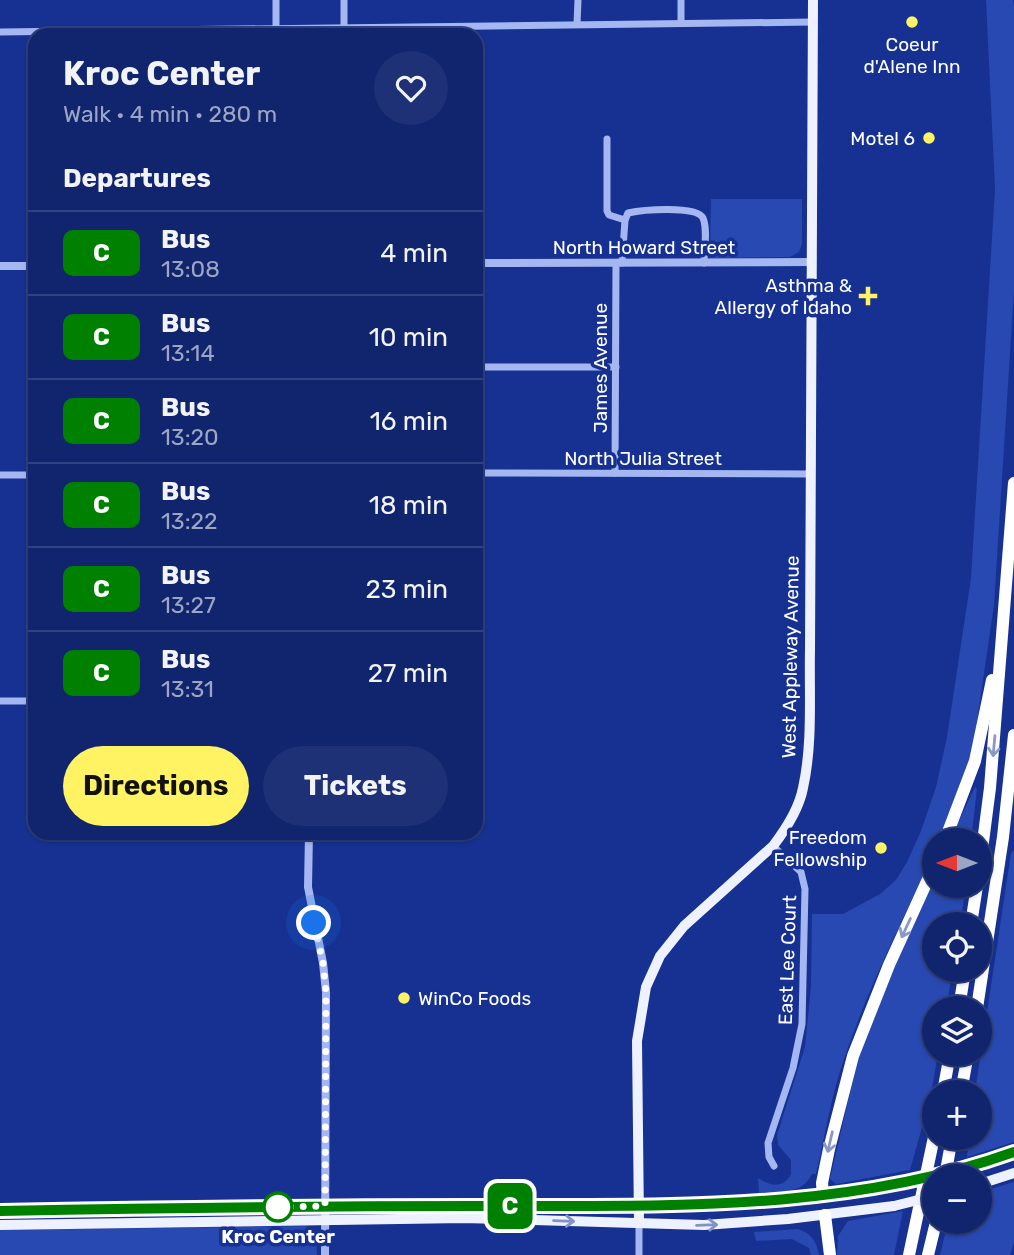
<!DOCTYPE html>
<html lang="en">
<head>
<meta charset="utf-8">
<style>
  body { margin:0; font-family:Rubik,sans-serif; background:#1e3176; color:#f1f3f6; height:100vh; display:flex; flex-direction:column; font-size:26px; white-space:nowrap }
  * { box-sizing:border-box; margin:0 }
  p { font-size:23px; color:#9ca5c2 }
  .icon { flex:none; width:38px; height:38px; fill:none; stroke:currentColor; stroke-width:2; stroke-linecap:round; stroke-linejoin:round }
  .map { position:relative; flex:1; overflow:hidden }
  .details { position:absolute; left:28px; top:28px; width:455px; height:812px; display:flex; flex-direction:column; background:#10256e; border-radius:21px; box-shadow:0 2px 5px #0004,0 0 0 2px #304281 }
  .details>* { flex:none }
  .badge { padding:0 14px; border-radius:10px; font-size:24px; line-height:46px }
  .needle { width:46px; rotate:270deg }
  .buttons { position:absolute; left:922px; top:828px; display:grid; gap:14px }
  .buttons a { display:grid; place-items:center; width:70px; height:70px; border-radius:50%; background:#10256e; box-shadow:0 2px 5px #0004,0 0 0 2px #304281; font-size:35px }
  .you { position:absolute; width:35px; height:35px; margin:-18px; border:5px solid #fff; border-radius:50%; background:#1a73e8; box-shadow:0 0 0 10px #1a73e833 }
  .map>.badge { position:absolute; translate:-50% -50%; box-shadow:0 0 0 4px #fff }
  h2 { padding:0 35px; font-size:26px; line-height:63px }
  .round { display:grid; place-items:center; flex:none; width:74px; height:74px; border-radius:37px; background:#1e3176 }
  .headline { display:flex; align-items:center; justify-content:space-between; height:119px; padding:0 35px }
  h1 { font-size:33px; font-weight:700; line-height:52px }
  .button { display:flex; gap:14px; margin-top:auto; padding:14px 35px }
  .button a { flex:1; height:80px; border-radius:42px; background:#fff364; color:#111; font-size:28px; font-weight:700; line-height:80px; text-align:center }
  .button a+a { background:#1e3176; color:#f1f3f6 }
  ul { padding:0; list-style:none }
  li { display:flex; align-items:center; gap:21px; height:84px; padding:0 35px; border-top:2px solid #304281 }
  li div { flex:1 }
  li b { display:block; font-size:26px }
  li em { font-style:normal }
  li .badge { min-width:77px; font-weight:700; text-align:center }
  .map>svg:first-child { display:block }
  .green { fill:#2849b1 }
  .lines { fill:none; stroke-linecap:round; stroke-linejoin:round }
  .minor { stroke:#a5b7f1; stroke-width:7 }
  .tertiary { stroke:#a5b7f1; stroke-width:8 }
  .primary { stroke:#eef1ff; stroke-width:10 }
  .motorway { stroke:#fff; stroke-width:12 }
  .primary-bridge { stroke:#eef1ff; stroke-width:10 }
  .oneway { stroke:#8a98c8 }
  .oneway2 { stroke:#8291c8 }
  .line-casing { stroke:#fff; stroke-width:16 }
  .line { stroke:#008000; stroke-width:10 }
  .walk { stroke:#fff; stroke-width:7; stroke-dasharray:0 12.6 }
  .poi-dot { fill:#fff364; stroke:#163192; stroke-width:2.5 }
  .stop-dot { fill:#fff; stroke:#008000; stroke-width:3.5 }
  .labels { text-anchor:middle; stroke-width:7; stroke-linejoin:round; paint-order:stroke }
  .poi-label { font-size:19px; fill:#fff; stroke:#163192; text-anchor:end }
  .street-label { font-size:19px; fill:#fff; stroke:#163192 }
  .stop-label { font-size:19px; font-weight:bold; fill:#fff; stroke:#163192 }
</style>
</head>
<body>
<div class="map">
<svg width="1014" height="1255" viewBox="0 0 1014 1255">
  <rect width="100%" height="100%" fill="#163192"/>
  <g class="green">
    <path d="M986,0h27l1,7v283l-20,315 -22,150 -32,85h-6v14c-32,67 -66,134 -90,205 -13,37 -19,77 -28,115h-4c-10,21 -33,17 -53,19l-1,-15c12,8 25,11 33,-4v-14l-13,-15 -1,-10 28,-88 6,-60 1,-73h31l37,-20 16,-14 11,-18 14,-31 15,-44 11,-50 24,-159 24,-389z"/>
    <path d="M711,199h91v45l-3,8 -9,5 -80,1z"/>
    <path d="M975,787l2,2 -6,51h-21z"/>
    <path d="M1014,851v291l-47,15 2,-19h11v-46h-5l36,-239z"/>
    <path d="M934,875v11h32l-6,38h-26v46h19l-7,38h-12v46h4l-8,45 -20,71 -74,14 -6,-5 31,-134z"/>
    <path d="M1014,1182v60l-4,13h-70l8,-33h32v-30z"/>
    <path d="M903,1211l-9,44h-57l1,-19 10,-15z"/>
    <path d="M307,1226l9,5 1,24h-317v-25z"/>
    <path d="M798,1229c13,4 19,13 21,26h-8l-2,-7 -17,-9 -36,2 -2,-9z"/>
  </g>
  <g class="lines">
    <g class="minor">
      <path d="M276,0v29"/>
      <path d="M681,0v23"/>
      <path d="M577,24l1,-24"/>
      <path d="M344,28v-28"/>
      <path d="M0,32l813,-10"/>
      <path d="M607,139v72l2,4 16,5"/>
      <path d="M622,263l3,-43 3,-7c13,-3 68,-8 75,5 5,12 1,32 1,45"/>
      <path d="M476,367h140"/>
      <path d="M476,473l334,1"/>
      <path d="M615,473l1,-210"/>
      <path d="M0,475h35"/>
      <path d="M0,701h35"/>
      <path d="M773,846l28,26 4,17 -3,135 -9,44 -25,75 1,14 5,9"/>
      <path d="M639,1255v-32"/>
    </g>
    <g class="tertiary">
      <path d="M476,263l336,-1"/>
      <path d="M0,266h35"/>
      <path d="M309,833l-1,54 15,76 3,29 -1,263"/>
    </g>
    <g class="primary">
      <path d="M975,1166l39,-14"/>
      <path d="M980,1184l34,-11"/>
      <path d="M0,1211l335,-5h369l119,-11 78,-12"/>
      <path d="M639,1223l-2,-182 9,-54 14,-31 24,-30 89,-80c13,-17 26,-37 30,-58 10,-45 6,-94 7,-138l3,-650"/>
      <path d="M0,1225l464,-7 240,7 84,-6 106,-13"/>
    </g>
    <g class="motorway">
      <path d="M945,840l30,-79 17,-81"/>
      <path d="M980,865l10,-77 24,-305"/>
      <path d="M971,924l6,-38"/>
      <path d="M959,1008l6,-38"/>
      <path d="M977,1008l26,-171 11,-102"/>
      <path d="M943,1092l7,-38"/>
      <path d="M961,1092l7,-38"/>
      <path d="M945,1176l7,-38"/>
      <path d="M823,1195l-1,-12 7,-34 24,-93 36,-91 45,-99"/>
      <path d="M825,1215l5,40"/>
      <path d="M909,1255l25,-118"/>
      <path d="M928,1255l8,-33"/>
    </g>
    <g class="primary-bridge">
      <path d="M901,1183l74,-17"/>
      <path d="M894,1206l40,-10"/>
    </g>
  </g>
  <defs><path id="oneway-shaft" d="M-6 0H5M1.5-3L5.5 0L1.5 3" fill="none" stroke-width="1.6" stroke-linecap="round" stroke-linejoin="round" transform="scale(1.75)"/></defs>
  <g class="oneway">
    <use href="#oneway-shaft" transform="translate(994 746) rotate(95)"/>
    <use href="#oneway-shaft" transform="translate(906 928) rotate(115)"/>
    <use href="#oneway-shaft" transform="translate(830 1142) rotate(103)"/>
  </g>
  <g class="oneway2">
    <use href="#oneway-shaft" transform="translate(564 1221) rotate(2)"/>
    <use href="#oneway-shaft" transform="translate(707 1225) rotate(-2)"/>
  </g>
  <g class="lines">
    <defs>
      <path id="line" d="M0,1211c158,-3 317,-5 475,-5 181,-1 367,8 539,-54"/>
    </defs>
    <use href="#line" class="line-casing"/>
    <use href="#line" class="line"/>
    <path class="walk" d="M278,1207l47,-1 1,-214 -3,-29 -9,-40"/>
  </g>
  <g class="poi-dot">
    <circle cx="912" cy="22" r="7"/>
    <circle cx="929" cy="138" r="7"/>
    <path d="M864.5 285.5h7v7h7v7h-7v7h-7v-7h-7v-7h7z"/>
    <circle cx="881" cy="848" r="7"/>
    <circle cx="404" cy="998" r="7"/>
  </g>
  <circle class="stop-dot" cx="278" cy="1207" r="14"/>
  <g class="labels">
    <g class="poi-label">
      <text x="912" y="51" text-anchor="middle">Coeur<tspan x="912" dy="22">d'Alene Inn</tspan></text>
      <text x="915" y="145">Motel 6</text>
      <text x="852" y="292">Asthma &amp;<tspan x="852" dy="22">Allergy of Idaho</tspan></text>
      <text x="867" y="844">Freedom<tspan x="867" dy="22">Fellowship</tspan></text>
      <text x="418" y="1005" text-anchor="start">WinCo Foods</text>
    </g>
    <g class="street-label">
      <text x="644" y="254">North Howard Street</text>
      <text transform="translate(600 368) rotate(-90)" y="7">James Avenue</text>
      <text x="643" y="465">North Julia Street</text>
      <text transform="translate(790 657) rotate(-89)" y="7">West Appleway Avenue</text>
      <text transform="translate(787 960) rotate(-88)" y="7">East Lee Court</text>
    </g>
    <g class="stop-label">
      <text x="278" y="1243">Kroc Center</text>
    </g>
  </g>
</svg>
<div class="buttons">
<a><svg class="needle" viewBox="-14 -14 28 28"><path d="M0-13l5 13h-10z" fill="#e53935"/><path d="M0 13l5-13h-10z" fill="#9ca5c2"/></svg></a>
<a><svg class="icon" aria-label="locate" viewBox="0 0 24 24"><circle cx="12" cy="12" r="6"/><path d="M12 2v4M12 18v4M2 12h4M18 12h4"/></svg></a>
<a><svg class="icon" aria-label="layers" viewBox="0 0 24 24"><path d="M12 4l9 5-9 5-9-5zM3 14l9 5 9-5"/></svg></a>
<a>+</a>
<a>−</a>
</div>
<div class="you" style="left:314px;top:923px"></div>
<b class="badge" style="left:510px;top:1206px;background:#008000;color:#fff">C</b>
<section class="details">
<div class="headline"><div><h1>Kroc Center</h1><p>Walk · 4 min · 280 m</p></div><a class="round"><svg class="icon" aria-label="heart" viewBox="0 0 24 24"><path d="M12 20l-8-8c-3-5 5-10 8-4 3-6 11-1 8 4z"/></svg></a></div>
<h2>Departures</h2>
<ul>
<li><span class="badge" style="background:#008000;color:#fff">C</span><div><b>Bus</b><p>13:08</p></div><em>4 min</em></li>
<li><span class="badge" style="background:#008000;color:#fff">C</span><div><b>Bus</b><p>13:14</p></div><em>10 min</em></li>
<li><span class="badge" style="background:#008000;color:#fff">C</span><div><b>Bus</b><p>13:20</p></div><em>16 min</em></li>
<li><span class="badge" style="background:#008000;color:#fff">C</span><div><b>Bus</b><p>13:22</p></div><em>18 min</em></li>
<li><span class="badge" style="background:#008000;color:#fff">C</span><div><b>Bus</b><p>13:27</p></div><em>23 min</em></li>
<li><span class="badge" style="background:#008000;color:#fff">C</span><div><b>Bus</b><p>13:31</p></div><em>27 min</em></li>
</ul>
<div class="button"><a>Directions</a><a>Tickets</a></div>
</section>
</div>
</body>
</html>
